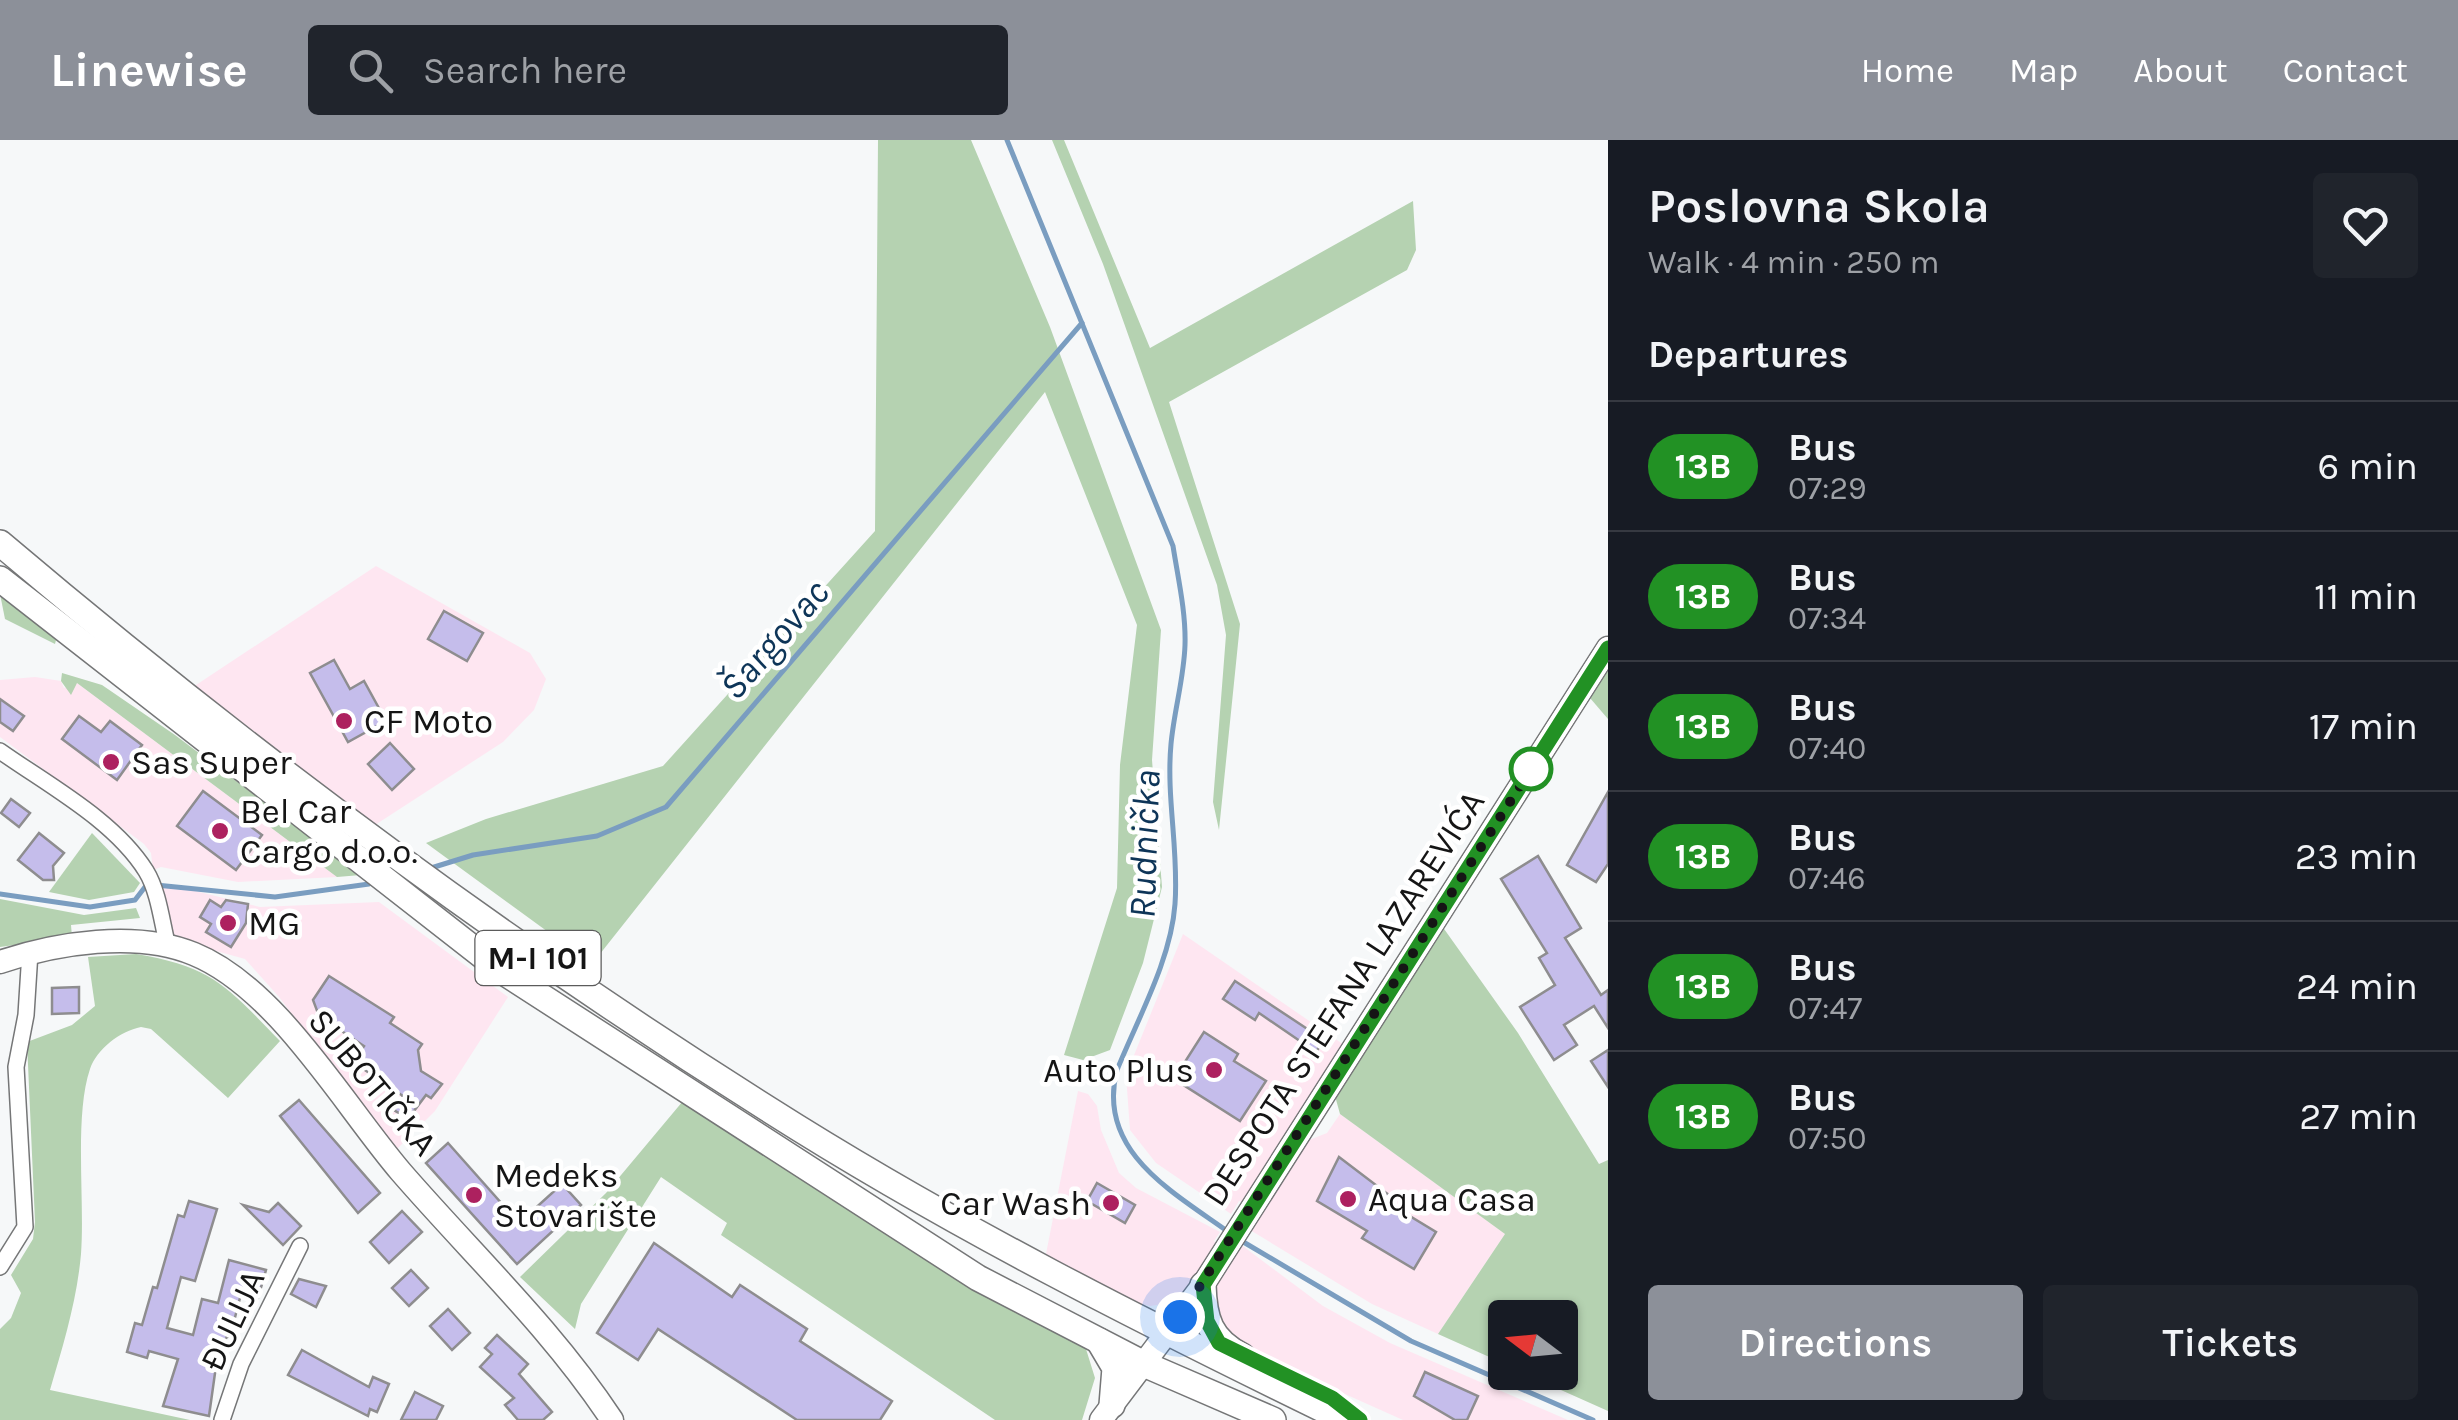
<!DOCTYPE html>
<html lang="en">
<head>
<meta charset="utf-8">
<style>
  body { margin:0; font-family:Karla,sans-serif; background:#20242c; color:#f1f3f6; height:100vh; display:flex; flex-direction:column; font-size:38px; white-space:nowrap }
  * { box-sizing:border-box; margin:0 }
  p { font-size:32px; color:#9ea1a6 }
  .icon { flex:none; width:55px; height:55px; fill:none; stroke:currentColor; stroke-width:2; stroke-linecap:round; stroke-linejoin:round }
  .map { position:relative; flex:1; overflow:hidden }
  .panel { display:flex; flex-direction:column; background:#171b24; width:850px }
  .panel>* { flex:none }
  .badge { padding:0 20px; border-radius:32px; font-size:35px; line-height:65px }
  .needle { width:65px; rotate:286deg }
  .controls { position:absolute; left:1488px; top:1160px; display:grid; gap:20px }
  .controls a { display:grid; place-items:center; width:90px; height:90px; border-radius:10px; background:#171b24; box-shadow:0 2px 8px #0004; font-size:50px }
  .you { position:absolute; width:50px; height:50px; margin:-25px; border:8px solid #fff; border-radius:50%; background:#1a73e8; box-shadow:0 0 0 15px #1a73e833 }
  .map>.badge { position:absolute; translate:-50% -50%; box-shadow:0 0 0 5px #fff }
  h2 { padding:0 40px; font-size:38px; line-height:90px }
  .round { display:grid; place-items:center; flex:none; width:105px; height:105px; border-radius:10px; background:#20242c }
  .summary { display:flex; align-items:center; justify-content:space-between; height:170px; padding:0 40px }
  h1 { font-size:48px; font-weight:600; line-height:75px }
  .button { display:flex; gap:20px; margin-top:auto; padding:20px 40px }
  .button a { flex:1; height:115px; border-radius:10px; background:#8c9099; color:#fff; font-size:40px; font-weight:600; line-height:115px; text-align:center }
  .button a+a { background:#20242c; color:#f1f3f6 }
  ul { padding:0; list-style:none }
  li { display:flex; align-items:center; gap:30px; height:130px; padding:0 40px; border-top:2px solid #363941 }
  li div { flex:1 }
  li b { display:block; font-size:38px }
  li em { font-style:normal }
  li .badge { min-width:110px; font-weight:700; text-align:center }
  header { display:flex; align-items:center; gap:60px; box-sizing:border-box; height:140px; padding:0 50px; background:#8c9099; color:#fff }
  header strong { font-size:48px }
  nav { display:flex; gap:55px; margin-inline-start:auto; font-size:35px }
  .search { width:700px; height:90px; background:#20242c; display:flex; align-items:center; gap:25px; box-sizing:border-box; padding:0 35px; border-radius:10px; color:#9ea1a6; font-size:38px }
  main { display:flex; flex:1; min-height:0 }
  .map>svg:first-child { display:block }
  .commercial { fill:#fee6f1 }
  .green { fill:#b5d2b1 }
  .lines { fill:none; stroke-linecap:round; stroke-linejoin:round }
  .stream { stroke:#7a9dc0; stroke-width:5 }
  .building { fill:#c5bdeb; stroke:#8e8d8f; stroke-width:2.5 }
  .street-casing { stroke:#757677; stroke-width:18 }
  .secondary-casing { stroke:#757677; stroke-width:25 }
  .primary-casing { stroke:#757677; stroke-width:28 }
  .street { stroke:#fff; stroke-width:15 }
  .secondary { stroke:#fff; stroke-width:22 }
  .primary { stroke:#fff; stroke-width:25 }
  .line-casing { stroke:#fff; stroke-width:22 }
  .line { stroke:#229124; stroke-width:15 }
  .walk { stroke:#151515; stroke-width:10; stroke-dasharray:0 18 }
  .poi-dot { fill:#ad215f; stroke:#fff; stroke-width:4 }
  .stop-dot { fill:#fff; stroke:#229124; stroke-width:5 }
  .labels { text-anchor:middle; stroke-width:9; stroke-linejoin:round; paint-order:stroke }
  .shield { fill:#fff; stroke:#5b5b5b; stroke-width:2.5 }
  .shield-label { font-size:32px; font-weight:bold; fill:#151515 }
  .poi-label { font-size:35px; fill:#151515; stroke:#fff; text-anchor:start }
  .street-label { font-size:35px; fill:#151515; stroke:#fff }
  .water-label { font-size:38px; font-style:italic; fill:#0e3558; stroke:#fff }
</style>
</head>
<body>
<header>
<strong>Linewise</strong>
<div class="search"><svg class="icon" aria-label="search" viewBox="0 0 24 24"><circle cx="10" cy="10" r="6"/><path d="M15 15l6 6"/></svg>Search here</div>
<nav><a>Home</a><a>Map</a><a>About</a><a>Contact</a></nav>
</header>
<main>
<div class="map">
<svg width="1608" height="1280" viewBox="0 0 1608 1280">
  <rect width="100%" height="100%" fill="#f6f8f9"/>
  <g class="commercial">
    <path d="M376,426l154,87 16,26 -12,31 -31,32 -128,83 -182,-138z"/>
    <path d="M35,537l26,4 3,7 13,-5 260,194 -99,5 -77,-15 -8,3 -2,-17 -7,-9 -144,-107v-57z"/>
    <path d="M179,747l81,20 119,-5 129,95 -73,114 -39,39 -117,-153 -34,-38 -72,-20 -16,-51z"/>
    <path d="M1183,794l167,115 -106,154 -5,-2 -8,13 -75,-51 -26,-33 -4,-55z"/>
    <path d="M1078,951l10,3 9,12 4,24 18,43 17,15 84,44 -6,9 4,4 -37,52 -11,6 -20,3 -20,-5 -85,-42z"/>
    <path d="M1340,974l165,120 -67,100 -66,-30 -122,-74 54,-88 23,-9z"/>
    <path d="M1240,1104l83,62 67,37 178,77h-165l-150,-67 -22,-14 -17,-22 2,-33z"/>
  </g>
  <g class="green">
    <path d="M878,0h93l79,187 111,303 -9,130 10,127 -19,76 -33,87 -27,10 -19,-5 53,-167 3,-123 17,-140 -92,-233 -453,572 -166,-121 60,-24 177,-53 212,-235z"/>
    <path d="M1052,0h12l86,208 263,-147 3,49 -9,20 -238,132 71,222 -21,206 -6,-28 13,-167 -9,-50 -114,-321z"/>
    <path d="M0,454l56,46 -1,4 -50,-25z"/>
    <path d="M1608,530v49l-18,-21z"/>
    <path d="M62,533l40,12 73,50 186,140 -24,2 -260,-194 -6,12 -10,-14z"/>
    <path d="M92,693l48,50 -6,9 -45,8 -40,-8z"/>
    <path d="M0,759l84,16 52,-7 4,10 -69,7 1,12 -72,10z"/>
    <path d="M1442,786l76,107 81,131 9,-4v251l-85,-38 37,-1v-54h-55v46l-67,-30 67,-100 -165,-120 -5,-18z"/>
    <path d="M136,814c78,13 91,33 144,87l-52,57 -77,-69 -10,-2c-21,4 -44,22 -51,42 -16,47 -5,132 -9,185 -4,46 -18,92 -31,136l140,30h-190v-91l11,-11 10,-25 -10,-18 22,-36 2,-17 -8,-180 45,-17 23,-19 -7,-49z"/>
    <path d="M683,961l140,93 263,155 9,29 -13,42h-87l-274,-185 6,-12 -66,-46 -80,127 -6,25 -55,-52 86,-84z"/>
  </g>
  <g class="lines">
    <g class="stream">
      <path d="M1007,0l166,406c5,32 13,66 12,99 -1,33 -11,66 -14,99 -5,54 8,106 4,160 -4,56 -37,114 -58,166 -21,80 54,121 110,161"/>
      <path d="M431,728l42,-13 124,-19 69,-29 416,-484"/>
      <path d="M0,754l90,13 45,-7 10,-13 11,-2 119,12 94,-13"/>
      <path d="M1240,1100l171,101 182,79"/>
    </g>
  </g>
  <g class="building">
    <path d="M444,471l39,22 -16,28 -39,-22z"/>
    <path d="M334,520l16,29 14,-8 22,40 -38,21 -38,-69z"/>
    <path d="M0,559l24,17 -11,15 -13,-9z"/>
    <path d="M79,576l22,16 9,-11 32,24 -25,35 -55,-41z"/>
    <path d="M390,603l24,26 -22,21 -24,-26z"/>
    <path d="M203,651l59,44 -26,35 -59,-44z"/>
    <path d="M1608,652v72l-12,18 -29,-17z"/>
    <path d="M11,659l19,14 -11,14 -18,-14z"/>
    <path d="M39,693l25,20 -11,13 1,14h-11l-25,-20z"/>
    <path d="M1538,716l43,72 -16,10 36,57 7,-5v38l-14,-22 -30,19 13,20 -23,15 -34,-53 35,-22 -16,-27 8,-5 -46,-74z"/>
    <path d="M210,760l11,7 5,-7 22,4 -2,19 -15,24 -25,-15 5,-8 -11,-7z"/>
    <path d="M329,836l65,41 -4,6 32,21 -4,6 3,21 21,13 -11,14 -5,-3 -18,24 -14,-9 9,-14 -50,-34 11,-16 -45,-30 -6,-16z"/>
    <path d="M1235,841l89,59 -8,12 -57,-39 -4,7 -32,-21z"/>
    <path d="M79,847v26l-27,1v-26z"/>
    <path d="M1204,892l34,22 -4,7 32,20 -26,40 -66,-42z"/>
    <path d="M1608,910v37l-17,-26z"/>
    <path d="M299,960l81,93 -22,20 -78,-97z"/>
    <path d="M448,1003l71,80 43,-39 19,21 -64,59 -91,-101z"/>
    <path d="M1339,1017l54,41 -3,6 46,28 -22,37 -52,-31 5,-7 -50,-30z"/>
    <path d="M1097,1043l38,22 -10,18 -38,-22z"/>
    <path d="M189,1061l28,8 -22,72 -14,-4 -14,51 26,7 9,-36 16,4 11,-43 37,10 -8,28 -17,-4 -11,43 -3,-1 -11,30 -7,50 -46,-10 15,-47 -29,-8 -2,7 -20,-6 8,-29 7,2 11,-38 4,1 21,-73 6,2z"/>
    <path d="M278,1063l23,23 -18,19 -40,-40 26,7z"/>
    <path d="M402,1071l20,21 -33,31 -19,-21z"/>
    <path d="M654,1103l78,54 8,-12 67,44 -7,12 92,60 -12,19h-83l-139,-91 -20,31 -41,-27z"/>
    <path d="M411,1130l17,18 -19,18 -17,-18z"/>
    <path d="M299,1139l27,7 -10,21 -25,-13z"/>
    <path d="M448,1169l22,24 -18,17 -22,-24z"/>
    <path d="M497,1195l31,29 -9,10 33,38 -9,8h-25l-13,-15 9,-7 -34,-31 12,-13 -7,-6z"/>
    <path d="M302,1210l67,37 4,-10 16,7 -12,28 -7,-3 -2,7 -80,-41z"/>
    <path d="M1425,1232l53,24 -11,24h-12l-41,-24z"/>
    <path d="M415,1252l28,14 -7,14h-35z"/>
  </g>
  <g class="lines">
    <defs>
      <g id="street">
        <path d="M0,611c48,34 114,69 146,120 13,21 16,53 22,76"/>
        <path d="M0,1127l25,-40 -9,-160 10,-52 4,-63"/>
        <path d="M222,1280l19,-56 59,-118"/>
      </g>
      <g id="secondary">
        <path d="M0,822c56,-19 137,-32 194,-8 83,34 149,150 207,218 72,83 151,157 211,248"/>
        <path d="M1101,1280l102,-135 405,-637"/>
      </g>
      <g id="primary">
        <path d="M0,403c243,206 498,396 768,566 184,117 381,216 577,311"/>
        <path d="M0,439l502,392 476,307 168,87 127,55"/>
        <path d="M1203,1145c1,34 7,55 39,71"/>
        <path d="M1099,1201l16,27 -3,37"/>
      </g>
    </defs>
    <use href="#street" class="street-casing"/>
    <use href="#secondary" class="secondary-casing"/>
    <use href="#primary" class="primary-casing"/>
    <use href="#street" class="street"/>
    <use href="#secondary" class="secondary"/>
    <use href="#primary" class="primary"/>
  </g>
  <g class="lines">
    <defs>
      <path id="line" d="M1360,1280l-28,-22 -113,-55 -12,-22 -4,-36 405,-637"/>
    </defs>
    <use href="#line" class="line-casing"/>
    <use href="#line" class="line"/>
    <path class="walk" d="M1180,1177l351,-548"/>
  </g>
  <g class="poi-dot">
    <circle cx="344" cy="581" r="10"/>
    <circle cx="111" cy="622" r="10"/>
    <circle cx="220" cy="691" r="10"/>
    <circle cx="228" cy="783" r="10"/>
    <circle cx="1214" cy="930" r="10"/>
    <circle cx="474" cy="1055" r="10"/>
    <circle cx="1348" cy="1059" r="10"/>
    <circle cx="1111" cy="1063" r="10"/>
  </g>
  <circle class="stop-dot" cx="1531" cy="629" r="20"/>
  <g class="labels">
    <rect class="shield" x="475.5" y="791" width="125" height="54" rx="8"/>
    <g class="shield-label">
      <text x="538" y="829">M-I 101</text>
    </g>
    <g class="poi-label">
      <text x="364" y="593">CF Moto</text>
      <text x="131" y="634">Sas Super</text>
      <text x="240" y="683">Bel Car<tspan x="240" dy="40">Cargo d.o.o.</tspan></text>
      <text x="248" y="795">MG</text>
      <text x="1194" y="942" text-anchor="end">Auto Plus</text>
      <text x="494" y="1047">Medeks<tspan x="494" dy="40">Stovarište</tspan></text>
      <text x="1368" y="1071">Aqua Casa</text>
      <text x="1091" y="1075" text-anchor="end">Car Wash</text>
    </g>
    <g class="street-label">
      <text transform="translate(1343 858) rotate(-57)" y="12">DESPOTA STEFANA LAZAREVIĆA</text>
      <text transform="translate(373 942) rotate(50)" y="12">SUBOTIČKA</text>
      <text transform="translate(232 1180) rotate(-65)" y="12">ĐULIJA</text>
    </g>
    <g class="water-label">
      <text transform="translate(774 499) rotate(-49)" y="13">Šargovac</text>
      <text transform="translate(1144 704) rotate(-88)" y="13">Rudnička</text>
    </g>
  </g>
</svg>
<div class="controls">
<a><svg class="needle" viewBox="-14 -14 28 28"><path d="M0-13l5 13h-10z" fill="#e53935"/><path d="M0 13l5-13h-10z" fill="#9ea1a6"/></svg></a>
</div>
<div class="you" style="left:1180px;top:1177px"></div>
</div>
<section class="panel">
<div class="summary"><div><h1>Poslovna Skola</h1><p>Walk · 4 min · 250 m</p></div><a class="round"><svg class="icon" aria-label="heart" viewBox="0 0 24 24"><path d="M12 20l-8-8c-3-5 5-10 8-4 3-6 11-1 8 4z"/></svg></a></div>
<h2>Departures</h2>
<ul>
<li><span class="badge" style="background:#229124;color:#fff">13B</span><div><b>Bus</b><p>07:29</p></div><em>6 min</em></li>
<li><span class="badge" style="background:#229124;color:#fff">13B</span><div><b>Bus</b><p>07:34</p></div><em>11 min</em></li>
<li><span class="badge" style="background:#229124;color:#fff">13B</span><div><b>Bus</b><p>07:40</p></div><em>17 min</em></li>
<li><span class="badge" style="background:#229124;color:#fff">13B</span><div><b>Bus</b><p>07:46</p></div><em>23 min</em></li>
<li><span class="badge" style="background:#229124;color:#fff">13B</span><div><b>Bus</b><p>07:47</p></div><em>24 min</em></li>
<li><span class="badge" style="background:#229124;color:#fff">13B</span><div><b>Bus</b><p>07:50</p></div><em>27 min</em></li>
</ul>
<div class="button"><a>Directions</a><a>Tickets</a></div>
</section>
</main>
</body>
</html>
